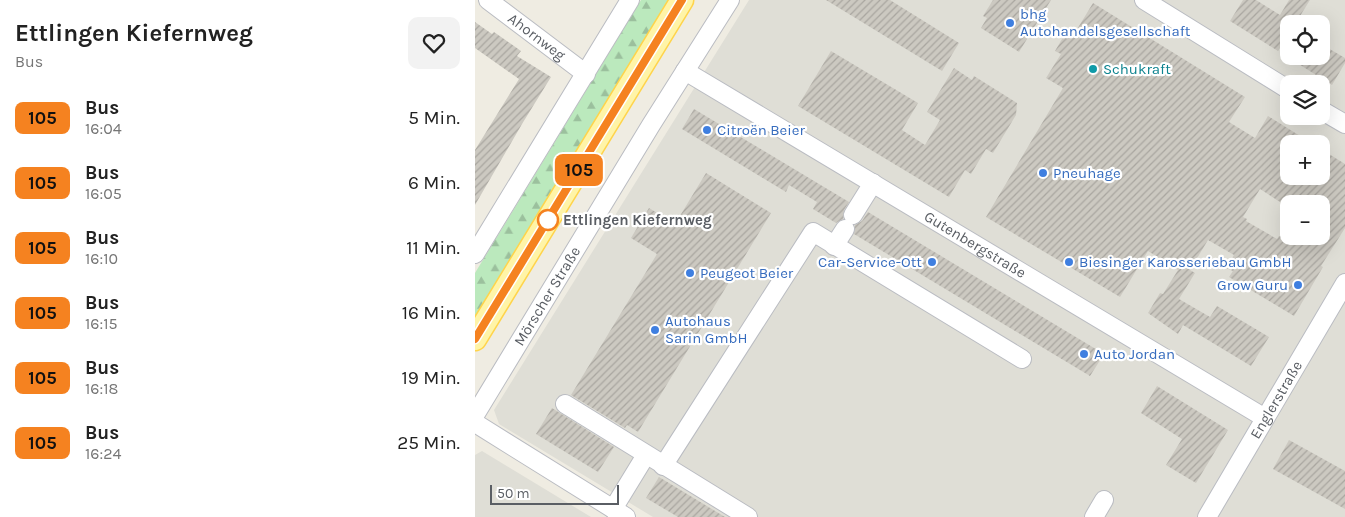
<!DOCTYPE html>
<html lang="de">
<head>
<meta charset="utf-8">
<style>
  body { margin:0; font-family:Karla,sans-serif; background:#f2f2f2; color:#222; height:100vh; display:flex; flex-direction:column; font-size:19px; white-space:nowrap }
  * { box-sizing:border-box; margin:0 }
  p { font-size:16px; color:#767676 }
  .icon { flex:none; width:28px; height:28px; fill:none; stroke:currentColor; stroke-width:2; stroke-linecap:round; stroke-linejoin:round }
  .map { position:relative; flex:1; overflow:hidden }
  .details { display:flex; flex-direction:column; background:#fff; width:475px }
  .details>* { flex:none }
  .badge { padding:0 10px; border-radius:8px; font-size:18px; line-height:32px }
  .controls { position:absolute; left:805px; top:15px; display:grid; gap:10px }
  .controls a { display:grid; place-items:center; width:50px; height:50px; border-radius:10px; background:#fff; box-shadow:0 5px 20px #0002; font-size:25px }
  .scale { position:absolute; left:15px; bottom:12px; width:129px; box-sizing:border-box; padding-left:5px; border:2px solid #5a5e64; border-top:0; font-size:14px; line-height:18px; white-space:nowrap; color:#5a5e64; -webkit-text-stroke:4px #fff; paint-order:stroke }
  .map>.badge { position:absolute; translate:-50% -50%; box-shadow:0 0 0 2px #fff }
  .round { display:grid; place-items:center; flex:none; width:52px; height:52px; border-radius:10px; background:#f2f2f2 }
  .overview { display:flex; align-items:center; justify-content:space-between; height:85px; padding:0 15px }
  h1 { font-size:24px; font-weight:700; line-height:38px }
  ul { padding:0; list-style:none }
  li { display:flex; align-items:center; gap:15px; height:65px; padding:0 15px }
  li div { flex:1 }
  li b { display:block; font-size:19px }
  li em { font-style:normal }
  li .badge { min-width:55px; font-weight:700; text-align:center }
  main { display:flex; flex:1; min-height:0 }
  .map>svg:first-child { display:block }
  .industrial { fill:#dfded6; fill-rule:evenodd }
  .forest { fill:url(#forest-firs) }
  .building { fill:url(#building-hatch); fill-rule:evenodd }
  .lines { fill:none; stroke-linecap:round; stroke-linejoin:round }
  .minor-casing { stroke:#babcc2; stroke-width:20 }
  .major-casing { stroke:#ffd44b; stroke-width:25 }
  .minor { stroke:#fff; stroke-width:18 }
  .major { stroke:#fff4a7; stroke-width:22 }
  .line-casing { stroke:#fff; stroke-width:11 }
  .line { stroke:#f58220; stroke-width:8 }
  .shop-dot { fill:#3f7fe0; stroke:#fff; stroke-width:2 }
  .culture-dot { fill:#0f9aa8; stroke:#fff; stroke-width:2 }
  .stop-dot { fill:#fff; stroke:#f58220; stroke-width:2.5 }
  .labels { text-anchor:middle; stroke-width:4.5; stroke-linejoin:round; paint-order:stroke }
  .shop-label { font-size:15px; fill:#366cbe; stroke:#fff; text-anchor:start }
  .street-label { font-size:15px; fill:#5a5e64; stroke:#fff }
  .culture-label { font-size:15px; fill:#0d838f; stroke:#fff; text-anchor:start }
  .stop-label { font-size:15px; font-weight:bold; fill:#5a5e64; stroke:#fff; text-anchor:start }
</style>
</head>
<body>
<main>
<section class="details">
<div class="overview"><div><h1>Ettlingen Kiefernweg</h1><p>Bus</p></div><a class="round"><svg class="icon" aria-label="heart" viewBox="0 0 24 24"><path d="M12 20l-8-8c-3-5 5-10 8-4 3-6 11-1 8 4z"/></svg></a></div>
<ul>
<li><span class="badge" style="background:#f58220;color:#111">105</span><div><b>Bus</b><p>16:04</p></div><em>5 Min.</em></li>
<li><span class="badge" style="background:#f58220;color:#111">105</span><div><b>Bus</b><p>16:05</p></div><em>6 Min.</em></li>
<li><span class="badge" style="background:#f58220;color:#111">105</span><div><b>Bus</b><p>16:10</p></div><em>11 Min.</em></li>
<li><span class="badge" style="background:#f58220;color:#111">105</span><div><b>Bus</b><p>16:15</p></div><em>16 Min.</em></li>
<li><span class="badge" style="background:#f58220;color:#111">105</span><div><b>Bus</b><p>16:18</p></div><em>19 Min.</em></li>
<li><span class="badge" style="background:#f58220;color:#111">105</span><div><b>Bus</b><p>16:24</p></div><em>25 Min.</em></li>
</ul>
</section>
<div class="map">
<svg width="870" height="517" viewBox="0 0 870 517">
  <defs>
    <pattern id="forest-firs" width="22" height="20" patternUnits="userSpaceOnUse" patternTransform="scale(1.25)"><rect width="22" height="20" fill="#bbe9bd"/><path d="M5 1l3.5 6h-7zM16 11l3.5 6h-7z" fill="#9bc09d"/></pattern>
    <pattern id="building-hatch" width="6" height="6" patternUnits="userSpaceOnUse" patternTransform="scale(1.25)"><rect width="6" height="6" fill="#ccc9c1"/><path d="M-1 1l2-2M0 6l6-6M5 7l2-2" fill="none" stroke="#a9a6a0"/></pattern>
  </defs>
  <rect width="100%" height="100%" fill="#efece2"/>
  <g class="industrial">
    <path d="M274,0h596v517h-692l-154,-93 -5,-14zM814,24h32v32h-32zM814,84h32v32h-32zM814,144h32v32h-32zM814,204h32v32h-32z"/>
    <path d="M7,451l109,66h-116v-62z"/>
  </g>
  <path class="forest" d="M166,0h32l-198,325v-52z"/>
  <g class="building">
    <path d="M351,0h64l69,43 -17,28z"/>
    <path d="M518,0h58l-32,52 -38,-24 6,-10 -4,-2z"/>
    <path d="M768,0h13l24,15 9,-15h21l-15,24h-6v10l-11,17 -48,-30z"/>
    <path d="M618,3l152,94 -16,25 26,16 13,-22 45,28h-24v32h32v-27l24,15v64l-24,38 2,1 -29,49 -65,-39 4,-6 -7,-3 8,-13 -26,-15 -18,30 5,3 -16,26 31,18 7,-11 52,31 -18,29 -68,-41 -5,9 -30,-21 12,-20 3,1 15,-24 -30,-19 -28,46 -134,-80 77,-129 -17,-10 15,-24 -6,-3 14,-24 7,4zM785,189l23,15h38v32h-42l-2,3 -31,-18 1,-2 -4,-2z"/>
    <path d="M0,22l17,12 2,-2 27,19 -4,5 34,21 -29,47 -47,81v-55l44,-71 -44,-31z"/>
    <path d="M846,44l24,14v5l-13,22 -46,-29h35z"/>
    <path d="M356,51l87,52 -16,27 23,15 15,-25 -13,-8 27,-44 18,12 2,-4 43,27 -1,12 -23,38 -7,-4 -15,25 -6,-4 -16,27 -151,-91z"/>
    <path d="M219,109l155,93 -5,8 -1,9 -7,4 -23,-14 4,-7 -28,-17 -3,7 -104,-63z"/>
    <path d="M231,173l65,40 -133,219 -11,-7 -2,3 -54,-33 86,-141 -26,-16 18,-30 26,16z"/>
    <path d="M393,212l236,142 -14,22 -236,-142 1,-9 7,-4z"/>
    <path d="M682,386l71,44 -32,53 -30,-18 16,-26 -41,-26z"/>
    <path d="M77,408l62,39 -16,25 -62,-38z"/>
    <path d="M814,440l56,31v38l-72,-40z"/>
    <path d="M184,477l66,40h-47l-32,-19z"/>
  </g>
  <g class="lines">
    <defs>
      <g id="minor">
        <path id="s1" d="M13,0l98,74"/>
        <path d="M669,0l145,90"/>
        <path id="s2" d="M210,71l580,347"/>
        <path d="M846,110l24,14"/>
        <path d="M378,215l20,-32"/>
        <path d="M359,246l11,-17"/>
        <path d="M0,254l155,-254"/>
        <path d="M90,404l183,113"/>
        <path id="s3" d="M0,415l176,-290 79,-125"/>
        <path d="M0,423l151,94"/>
        <path d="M188,466l150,-234 209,127"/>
        <path d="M138,509l33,-54"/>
        <path d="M619,517l10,-17"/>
        <path id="s4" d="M732,517l138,-234"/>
      </g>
      <path id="major" d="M0,339l207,-339"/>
    </defs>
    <use href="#minor" class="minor-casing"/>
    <use href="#major" class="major-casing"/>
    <use href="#minor" class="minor"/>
    <use href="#major" class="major"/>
  </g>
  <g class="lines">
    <defs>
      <path id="line" d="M0,339l207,-339"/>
    </defs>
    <use href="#line" class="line-casing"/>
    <use href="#line" class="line"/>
  </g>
  <g class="shop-dot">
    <circle cx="535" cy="23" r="5"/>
    <circle cx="232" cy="130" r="5"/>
    <circle cx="568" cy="173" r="5"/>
    <circle cx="457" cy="262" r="5"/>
    <circle cx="594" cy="262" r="5"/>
    <circle cx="215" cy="273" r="5"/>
    <circle cx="823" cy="285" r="5"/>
    <circle cx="180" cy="330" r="5"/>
    <circle cx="609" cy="354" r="5"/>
  </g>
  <circle class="culture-dot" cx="618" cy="69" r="5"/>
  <circle class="stop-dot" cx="73" cy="220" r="10"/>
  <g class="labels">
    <g class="shop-label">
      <text x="545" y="19">bhg<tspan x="545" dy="17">Autohandelsgesellschaft</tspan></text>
      <text x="242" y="135">Citroën Beier</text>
      <text x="578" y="178">Pneuhage</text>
      <text x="447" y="267" text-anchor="end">Car-Service-Ott</text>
      <text x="604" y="267">Biesinger Karosseriebau GmbH</text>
      <text x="225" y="278">Peugeot Beier</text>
      <text x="813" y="290" text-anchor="end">Grow Guru</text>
      <text x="190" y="326">Autohaus<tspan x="190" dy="17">Sarin GmbH</tspan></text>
      <text x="619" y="359">Auto Jordan</text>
    </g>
    <g class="street-label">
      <text dy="5" stroke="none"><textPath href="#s1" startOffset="61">Ahornweg</textPath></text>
      <text dy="5" stroke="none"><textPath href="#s2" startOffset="338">Gutenbergstraße</textPath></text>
      <text dy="5" stroke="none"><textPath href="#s3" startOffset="139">Mörscher Straße</textPath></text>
      <text dy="5" stroke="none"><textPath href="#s4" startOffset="136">Englerstraße</textPath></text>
    </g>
    <g class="culture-label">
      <text x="628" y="74">Schukraft</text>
    </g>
    <g class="stop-label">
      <text x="88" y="225">Ettlingen Kiefernweg</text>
    </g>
  </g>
</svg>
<div class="controls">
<a><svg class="icon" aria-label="locate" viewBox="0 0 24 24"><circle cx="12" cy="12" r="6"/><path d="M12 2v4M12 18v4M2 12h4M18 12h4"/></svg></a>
<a><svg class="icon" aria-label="layers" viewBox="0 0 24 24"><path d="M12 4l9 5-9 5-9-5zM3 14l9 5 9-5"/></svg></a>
<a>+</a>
<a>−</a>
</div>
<div class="scale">50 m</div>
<b class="badge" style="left:104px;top:170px;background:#f58220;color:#111">105</b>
</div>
</main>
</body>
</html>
